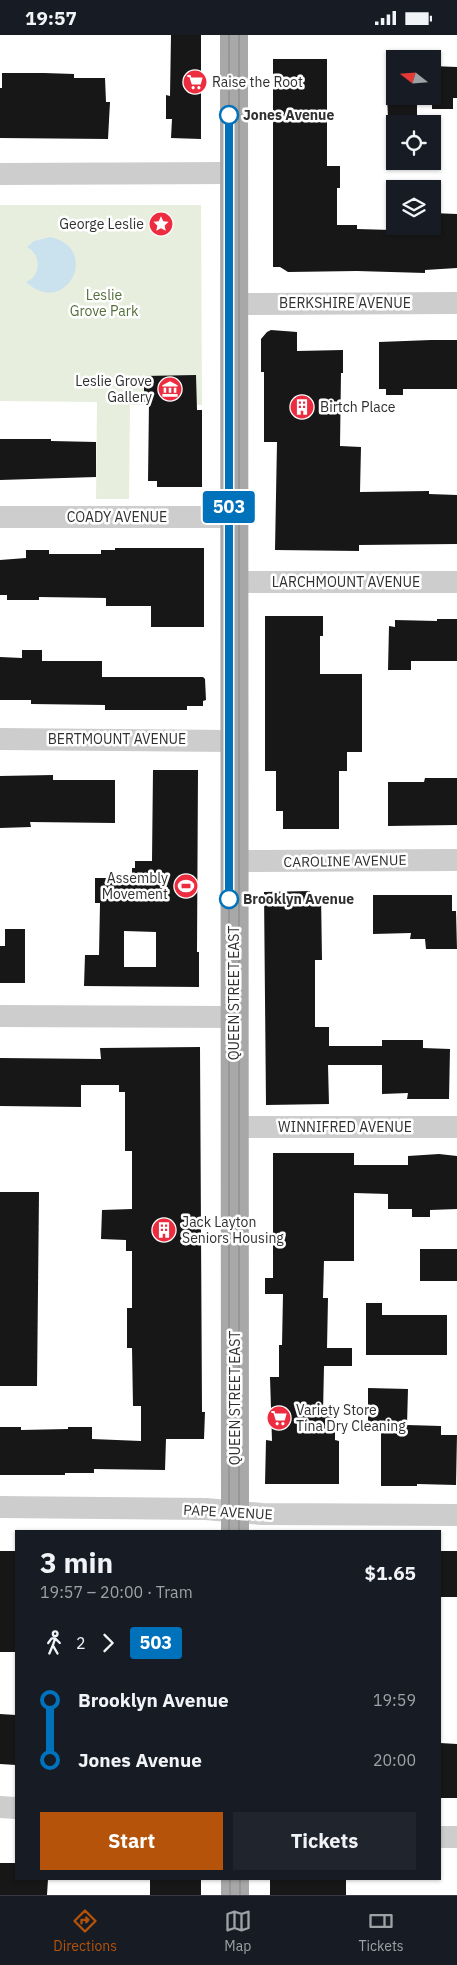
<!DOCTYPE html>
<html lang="en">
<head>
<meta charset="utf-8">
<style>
  body { margin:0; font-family:"IBM Plex Sans",sans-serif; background:#20242c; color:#f1f3f6; height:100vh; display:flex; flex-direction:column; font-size:19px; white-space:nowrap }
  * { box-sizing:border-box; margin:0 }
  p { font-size:16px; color:#9ea1a6 }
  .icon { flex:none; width:28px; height:28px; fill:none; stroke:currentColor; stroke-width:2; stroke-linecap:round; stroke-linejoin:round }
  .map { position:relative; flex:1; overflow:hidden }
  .sheet { position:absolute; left:15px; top:1495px; width:426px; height:350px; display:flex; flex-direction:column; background:#171b24; border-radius:0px; box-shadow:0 1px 4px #0004 }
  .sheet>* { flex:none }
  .badge { padding:0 10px; border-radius:4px; font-size:18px; line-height:32px }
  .needle { width:32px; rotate:287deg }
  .tools { position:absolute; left:386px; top:15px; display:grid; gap:10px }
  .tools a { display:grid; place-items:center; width:55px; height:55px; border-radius:0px; background:#171b24; box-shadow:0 1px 4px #0004; font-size:25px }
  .map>.badge { position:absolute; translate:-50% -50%; box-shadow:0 0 0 2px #fff }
  .legs { display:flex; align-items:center; gap:8px; height:55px; padding:0 25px; font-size:16px }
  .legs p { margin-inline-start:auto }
  .summary { display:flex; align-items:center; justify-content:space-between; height:85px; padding:0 25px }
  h1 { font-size:28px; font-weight:700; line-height:38px }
  .action { display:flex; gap:10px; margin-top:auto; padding:10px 25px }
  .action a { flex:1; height:58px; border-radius:0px; background:#b45309; color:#fff; font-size:20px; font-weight:700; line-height:58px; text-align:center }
  .action a+a { background:#20242c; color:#f1f3f6 }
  ul { padding:0 25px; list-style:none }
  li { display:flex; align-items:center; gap:18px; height:60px; font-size:19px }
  li i { display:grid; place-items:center; width:8px; height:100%; margin:0 6px; background:currentColor }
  li i::after { content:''; width:12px; height:12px; margin:-6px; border:4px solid; border-radius:50%; background:#171b24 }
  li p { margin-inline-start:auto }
  li:first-child i { background:linear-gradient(#0000 50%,currentColor 0) }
  li:last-child i { background:linear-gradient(currentColor 50%,#0000 0) }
  .status { display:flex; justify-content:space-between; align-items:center; height:35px; padding:0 25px; background:#171b24; direction:ltr }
  .status svg { height:14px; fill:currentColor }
  .tabs { display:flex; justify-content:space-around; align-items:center; height:70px; border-top:1px solid #363941; background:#171b24; font-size:14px; color:#9ea1a6 }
  .tabs a { display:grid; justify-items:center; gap:2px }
  .tabs .on { color:#b45309 }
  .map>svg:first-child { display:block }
  .green { fill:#e7eede }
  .water { fill:#cae1ee }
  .building { fill:#171717; fill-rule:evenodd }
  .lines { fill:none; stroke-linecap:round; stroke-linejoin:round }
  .minor { stroke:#cdcdcd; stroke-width:22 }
  .major { stroke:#a8a8a8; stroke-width:28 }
  .tram { stroke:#858585; stroke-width:1 }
  .line-1-casing { stroke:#fff; stroke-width:11 }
  .line-1 { stroke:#0072bc; stroke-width:8 }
  .stop-1-dot { fill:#fff; stroke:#0072bc; stroke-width:2.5 }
  .labels { text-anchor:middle; stroke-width:5; stroke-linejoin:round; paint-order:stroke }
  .poi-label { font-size:14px; fill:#303030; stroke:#fff; text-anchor:start }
  .stop-label { font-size:14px; font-weight:bold; fill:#303030; stroke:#fff; text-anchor:start }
  .park-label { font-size:14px; fill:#556f3b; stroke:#fff }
  .street-label { font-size:14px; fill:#303030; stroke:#fff }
</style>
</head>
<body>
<div class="status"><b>19:57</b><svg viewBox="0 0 49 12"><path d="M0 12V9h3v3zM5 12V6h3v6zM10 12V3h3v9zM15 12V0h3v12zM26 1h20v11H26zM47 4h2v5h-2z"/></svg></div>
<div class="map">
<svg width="457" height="1860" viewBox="0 0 457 1860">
  <rect width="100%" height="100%" fill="#fff"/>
  <path class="green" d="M0,170h201l1,200h-72l-1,94h-33l1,-97 -97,-1z"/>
  <path class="water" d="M50,202c52,11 16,82 -24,45 15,-6 16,-27 1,-35l7,-6z"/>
  <g class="building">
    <path d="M171,0h30v104l-30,-1 1,-19h-6v-24l4,1z"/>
    <path d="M273,24h54v107h13v22h-3v37h20v4l35,1v-4h40v-13l25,1v54l-32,2v3l-68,-2 -69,1 -8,-5h-7z"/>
    <path d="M432,31l25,1v31h-4v11h-21z"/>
    <path d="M2,38h42l30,1v4h31l1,24h4l-2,37 -108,-1v-50h2z"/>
    <path d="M387,61h30v21l-29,1z"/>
    <path d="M271,295l26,2v19l46,-1v23h-2l-1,73 21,1 -1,45 69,-1v3l28,1v49l-98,1v6l-84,-1 2,-108h-13v-70h-3v-33l6,-7z"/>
    <path d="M431,305h26v49h-54v6h-17v-6h-7v-47z"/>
    <path d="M196,340l1,35h5v77h-45v-6h-9l1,-79h-5v-26z"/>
    <path d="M0,404h51v2l45,1v35l-96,3z"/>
    <path d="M115,513h89v79h-53v-21h-45v-8l-67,-1v3h-32v-5h-7v-35l26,-2v-8h23v4h52v-4h14z"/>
    <path d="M265,581h58v20h-3v38h42v78h-15v19h-8v58h-56v-18h-7v-40h-11z"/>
    <path d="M437,584h20v42h-46v9h-23l1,-44 6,1v-7l42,1z"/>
    <path d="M22,615h20v11h60v16h101l2,2 1,21 -3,1v5h-16v4h-82v-5l-74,-1v-4h-31v-43l22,1z"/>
    <path d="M153,735h45l-1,182h2v35l-115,-1 1,-31h14l1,-52h-5v-25h37v-10h3v-7h17zM124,896l32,1v35h-32z"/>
    <path d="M53,740v5h62v43l-85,-1 1,5 -31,1v-52z"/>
    <path d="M425,743h32v47l-69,1v-44h36z"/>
    <path d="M310,856v4l11,-1 1,66h-7v67h14v19h53v-6h41v8l27,1 -1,50h-42l1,-6 -26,1v-29h-54l1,39 -63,1 -2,-213z"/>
    <path d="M373,860h79v16h4l1,38h-31l-1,-10h-15l1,-6 -38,1z"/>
    <path d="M5,894h20v54h-25v-37h5z"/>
    <path d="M200,1012l2,365h3l-1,27h-38l-1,31 -71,-1v4h-29v2h-65v-48h21v3l47,-1v-2h24v12l49,2v-35h-8l-1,-58h-5v-40h5v-57h-6v-11l-25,-1 1,-29 30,-1v-58h-7v-59h-6v-7h-38v22l-81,-1v-48l101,1 -1,-11z"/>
    <path d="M273,1118h81v12h54v-9l31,-2 18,2v53l-27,1v7h-18v-8h-24v-15l-34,-1v68h-30l-1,37h5l-1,50h25v18h-28l-1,47h12v27l4,1v43h-74l1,-44 6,1 -2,-64h9v-32h3l1,-51h-18v-16h8z"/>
    <path d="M0,1157h39l-2,194h-37z"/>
    <rect x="420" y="1214" width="37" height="32"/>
    <path d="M366,1268h16v12h65v40h-81z"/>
    <path d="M368,1353l40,1 -1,36 34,1v9h16l-1,50 -39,-1v2h-36v-56h-13z"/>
    <rect x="0" y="1516" width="16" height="101"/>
    <rect x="440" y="1516" width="17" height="46"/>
    <path d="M0,1679l16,1v50l-16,-1z"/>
    <path d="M440,1708l17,1v54h-17z"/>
    <path d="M0,1828h16v16h32l-1,16h-47z"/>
    <rect x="150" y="1844" width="51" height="16"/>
    <rect x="270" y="1844" width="76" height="16"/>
  </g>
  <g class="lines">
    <g class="minor">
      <path d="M0,139l233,-1"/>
      <path d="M233,269l224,-1"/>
      <path d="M0,482h235"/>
      <path d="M234,547h223"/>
      <path d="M0,704l233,2"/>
      <path d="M234,826l223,-1"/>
      <path d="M0,981l234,1"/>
      <path d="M234,1092h223"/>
      <path d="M0,1472l206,2 56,5 195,1"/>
      <path d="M0,1772l16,1"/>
      <path d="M440,1802h17"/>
    </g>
    <g class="major">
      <path d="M234,0l1,1496"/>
      <path d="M235,1860v-16"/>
    </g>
    <g class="tram">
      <path d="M229,0v1496"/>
      <path d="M239,0v1496"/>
      <path d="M230,1860v-16"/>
      <path d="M240,1860v-16"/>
    </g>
  </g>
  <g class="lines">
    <defs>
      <path id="line-1" d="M229,80v784"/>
    </defs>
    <use href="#line-1" class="line-1-casing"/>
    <use href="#line-1" class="line-1"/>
  </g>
  <defs>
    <symbol id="supermarket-disc" viewBox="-11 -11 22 22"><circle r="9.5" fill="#ed2c40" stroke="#fff"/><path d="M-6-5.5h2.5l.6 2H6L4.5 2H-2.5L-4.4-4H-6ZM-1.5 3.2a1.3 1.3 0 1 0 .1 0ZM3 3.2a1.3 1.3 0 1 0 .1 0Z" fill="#fff"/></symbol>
    <symbol id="sight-disc" viewBox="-11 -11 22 22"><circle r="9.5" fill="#ed2c40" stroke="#fff"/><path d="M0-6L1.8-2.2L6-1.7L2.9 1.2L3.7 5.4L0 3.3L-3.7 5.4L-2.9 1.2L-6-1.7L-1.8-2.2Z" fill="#fff"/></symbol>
    <symbol id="museum-disc" viewBox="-11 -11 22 22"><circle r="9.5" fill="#ed2c40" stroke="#fff"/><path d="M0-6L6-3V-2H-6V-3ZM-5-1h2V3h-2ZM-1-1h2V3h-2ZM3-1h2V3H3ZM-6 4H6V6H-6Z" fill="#fff"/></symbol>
    <symbol id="building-disc" viewBox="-11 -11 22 22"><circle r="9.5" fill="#ed2c40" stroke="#fff"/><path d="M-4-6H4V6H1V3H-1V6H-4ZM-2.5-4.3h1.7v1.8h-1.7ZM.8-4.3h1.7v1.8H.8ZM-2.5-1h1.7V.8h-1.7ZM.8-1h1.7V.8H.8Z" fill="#fff"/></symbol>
    <symbol id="stadium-disc" viewBox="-11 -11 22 22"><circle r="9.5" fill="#ed2c40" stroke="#fff"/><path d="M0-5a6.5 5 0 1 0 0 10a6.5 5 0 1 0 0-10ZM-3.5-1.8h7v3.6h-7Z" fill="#fff"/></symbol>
  </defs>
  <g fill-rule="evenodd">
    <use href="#supermarket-disc" x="181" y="33" width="28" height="28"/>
    <use href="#sight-disc" x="147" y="175" width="28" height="28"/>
    <use href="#museum-disc" x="156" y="340" width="28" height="28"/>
    <use href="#building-disc" x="288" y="358" width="28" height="28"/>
    <use href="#stadium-disc" x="172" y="837" width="28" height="28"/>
    <use href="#building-disc" x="150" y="1181" width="28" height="28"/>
    <use href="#supermarket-disc" x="265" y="1369" width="28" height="28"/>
  </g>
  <g class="stop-1-dot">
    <circle cx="229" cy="80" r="9"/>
    <circle cx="229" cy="864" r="9"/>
  </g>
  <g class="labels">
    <g class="poi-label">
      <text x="212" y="52">Raise the Root</text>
      <text x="144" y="194" text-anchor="end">George Leslie</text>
      <text x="152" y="351" text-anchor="end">Leslie Grove<tspan x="152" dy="16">Gallery</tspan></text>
      <text x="320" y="377">Birtch Place</text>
      <text x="168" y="848" text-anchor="end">Assembly<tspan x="168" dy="16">Movement</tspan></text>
      <text x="182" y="1192">Jack Layton<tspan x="182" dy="16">Seniors Housing</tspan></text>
      <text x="296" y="1380">Variety Store<tspan x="296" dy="16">Tina Dry Cleaning</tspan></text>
    </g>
    <g class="stop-label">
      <text x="243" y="85">Jones Avenue</text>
      <text x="243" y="869">Brooklyn Avenue</text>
    </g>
    <g class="park-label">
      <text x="104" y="265">Leslie<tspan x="104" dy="16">Grove Park</tspan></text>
    </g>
    <g class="street-label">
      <text x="345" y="273">BERKSHIRE AVENUE</text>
      <text x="117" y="487">COADY AVENUE</text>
      <text x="346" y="552">LARCHMOUNT AVENUE</text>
      <text x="117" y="709">BERTMOUNT AVENUE</text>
      <text transform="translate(345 826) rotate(-1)" y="5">CAROLINE AVENUE</text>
      <text transform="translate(234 958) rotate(-90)" y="5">QUEEN STREET EAST</text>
      <text x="345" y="1097">WINNIFRED AVENUE</text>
      <text transform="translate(235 1363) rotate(-90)" y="5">QUEEN STREET EAST</text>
      <text transform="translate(228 1477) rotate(3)" y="5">PAPE AVENUE</text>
    </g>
  </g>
</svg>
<div class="tools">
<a><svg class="needle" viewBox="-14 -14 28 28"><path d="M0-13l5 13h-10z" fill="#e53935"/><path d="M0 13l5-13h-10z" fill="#9ea1a6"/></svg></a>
<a><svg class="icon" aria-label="locate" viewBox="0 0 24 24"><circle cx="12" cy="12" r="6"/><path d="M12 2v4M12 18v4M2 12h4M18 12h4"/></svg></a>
<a><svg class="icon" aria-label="layers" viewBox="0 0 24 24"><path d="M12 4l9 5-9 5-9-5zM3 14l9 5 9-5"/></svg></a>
</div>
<b class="badge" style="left:229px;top:472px;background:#0072bc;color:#fff">503</b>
<section class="sheet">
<div class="summary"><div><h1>3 min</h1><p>19:57 – 20:00 · Tram</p></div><b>$1.65</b></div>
<div class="legs"><svg class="icon" aria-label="walk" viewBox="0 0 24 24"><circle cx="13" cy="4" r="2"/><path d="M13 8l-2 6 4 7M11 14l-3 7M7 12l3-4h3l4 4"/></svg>2<svg class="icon" aria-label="forward" viewBox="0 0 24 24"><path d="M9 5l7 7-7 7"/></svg><b class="badge" style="background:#0072bc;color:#fff">503</b></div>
<ul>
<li><i style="color:#0072bc"></i><b>Brooklyn Avenue</b><p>19:59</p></li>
<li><i style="color:#0072bc"></i><b>Jones Avenue</b><p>20:00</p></li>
</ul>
<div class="action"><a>Start</a><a>Tickets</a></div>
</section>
</div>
<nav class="tabs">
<a class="on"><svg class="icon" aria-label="directions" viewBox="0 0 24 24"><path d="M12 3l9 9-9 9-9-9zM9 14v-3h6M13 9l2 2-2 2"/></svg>Directions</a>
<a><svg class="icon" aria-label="map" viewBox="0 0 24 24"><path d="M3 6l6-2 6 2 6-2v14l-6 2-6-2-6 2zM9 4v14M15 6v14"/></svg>Map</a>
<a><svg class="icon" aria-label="tickets" viewBox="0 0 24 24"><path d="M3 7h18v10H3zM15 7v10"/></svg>Tickets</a>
</nav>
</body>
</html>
